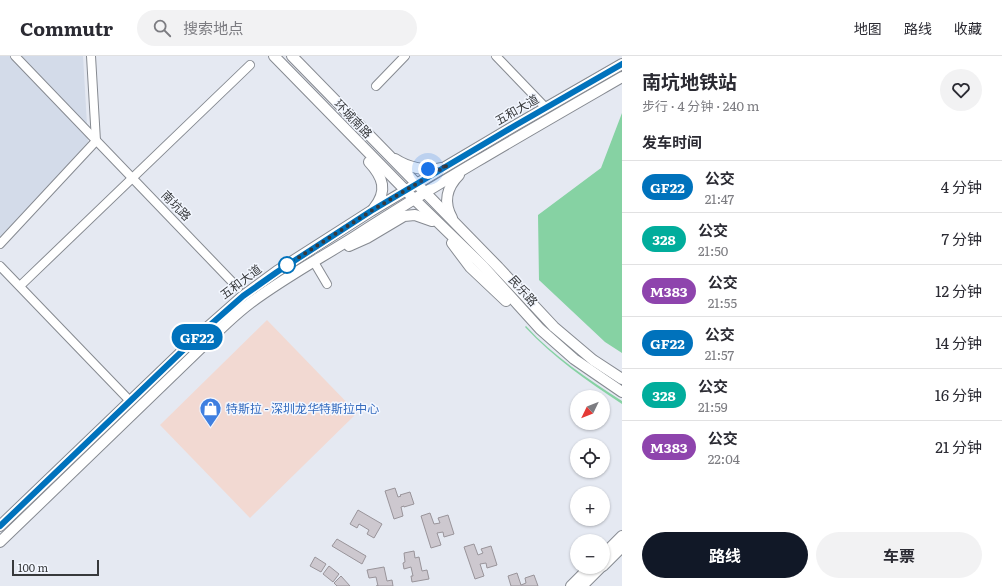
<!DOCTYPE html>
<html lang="zh">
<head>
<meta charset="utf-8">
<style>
  body { margin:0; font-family:Literata,"Noto Sans SC",serif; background:#f2f2f3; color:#2b2b33; height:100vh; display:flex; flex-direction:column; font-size:15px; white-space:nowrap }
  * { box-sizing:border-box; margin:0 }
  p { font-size:13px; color:#7c7c81 }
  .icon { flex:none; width:22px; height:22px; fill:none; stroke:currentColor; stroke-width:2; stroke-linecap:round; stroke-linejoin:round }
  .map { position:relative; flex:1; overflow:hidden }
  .panel { display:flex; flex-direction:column; background:#fff; width:380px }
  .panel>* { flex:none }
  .badge { padding:0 8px; border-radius:13px; font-size:14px; line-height:26px }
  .needle { width:26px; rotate:227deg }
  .buttons { position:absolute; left:570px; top:334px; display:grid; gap:8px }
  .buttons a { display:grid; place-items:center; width:40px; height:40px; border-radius:50%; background:#fff; box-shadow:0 1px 3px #0004; font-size:20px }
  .scale { position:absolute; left:12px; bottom:10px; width:87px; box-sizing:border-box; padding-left:4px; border:2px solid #37393c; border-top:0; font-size:11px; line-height:14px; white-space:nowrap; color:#37393c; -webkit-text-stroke:3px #f3f7ff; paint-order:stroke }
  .you { position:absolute; width:20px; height:20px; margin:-10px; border:3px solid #fff; border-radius:50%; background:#1a73e8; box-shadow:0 0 0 6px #1a73e833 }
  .map>.badge { position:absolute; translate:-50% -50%; box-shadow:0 0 0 2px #fff }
  h2 { padding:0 20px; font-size:15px; line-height:36px }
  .round { display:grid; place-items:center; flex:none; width:42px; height:42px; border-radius:21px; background:#f2f2f3 }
  .overview { display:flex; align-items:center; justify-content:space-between; height:68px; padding:0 20px }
  h1 { font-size:19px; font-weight:700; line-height:30px }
  .primary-button { display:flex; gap:8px; margin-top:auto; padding:8px 20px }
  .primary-button a { flex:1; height:46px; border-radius:24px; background:#111827; color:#fff; font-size:16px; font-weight:700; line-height:46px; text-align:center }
  .primary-button a+a { background:#f2f2f3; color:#2b2b33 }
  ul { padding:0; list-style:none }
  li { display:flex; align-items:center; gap:12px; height:52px; padding:0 20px; border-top:1px solid #e1e1e2 }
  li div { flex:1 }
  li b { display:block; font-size:15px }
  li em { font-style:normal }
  li .badge { min-width:44px; font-weight:700; text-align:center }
  header { display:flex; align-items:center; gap:24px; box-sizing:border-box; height:56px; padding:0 20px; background:#fff; border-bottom:1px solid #e1e1e2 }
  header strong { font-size:19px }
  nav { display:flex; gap:22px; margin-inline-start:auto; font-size:14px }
  .search { width:280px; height:36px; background:#f2f2f3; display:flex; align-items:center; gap:10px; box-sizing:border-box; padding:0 14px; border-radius:22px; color:#7c7c81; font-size:15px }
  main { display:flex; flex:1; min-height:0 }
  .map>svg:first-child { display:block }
  .built { fill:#d3dbe9 }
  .industrial { fill:#f2d9d2 }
  .green { fill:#86d2a3 }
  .building { fill:#cdc8cf; stroke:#99949a }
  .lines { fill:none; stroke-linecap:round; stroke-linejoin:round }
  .minor-casing { stroke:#868a91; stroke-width:10 }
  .major-casing { stroke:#868a91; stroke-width:12 }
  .minor { stroke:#fff; stroke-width:8 }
  .major { stroke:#fff; stroke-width:10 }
  .line-casing { stroke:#fff; stroke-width:9 }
  .line { stroke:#0072bc; stroke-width:6 }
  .walk { stroke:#37393c; stroke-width:4; stroke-dasharray:0 7.2 }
  .stop-dot { fill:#fff; stroke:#0072bc; stroke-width:2 }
  .labels { text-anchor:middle; stroke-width:3; stroke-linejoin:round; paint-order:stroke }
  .street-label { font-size:12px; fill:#37393c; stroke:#f3f7ff }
  .shop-label { font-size:12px; fill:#366cbe; stroke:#f3f7ff; text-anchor:start }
</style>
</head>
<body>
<header>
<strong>Commutr</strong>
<div class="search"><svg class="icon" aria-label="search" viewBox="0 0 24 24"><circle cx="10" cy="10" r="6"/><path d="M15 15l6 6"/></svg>搜索地点</div>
<nav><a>地图</a><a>路线</a><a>收藏</a></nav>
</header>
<main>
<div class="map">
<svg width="622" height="530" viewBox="0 0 622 530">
  <rect width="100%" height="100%" fill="#e5e9f2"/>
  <path class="built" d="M0,0h83l5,86 -88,99z"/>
  <path class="industrial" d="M267,264l90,93 -107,105 -90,-93z"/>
  <g class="green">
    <path d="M622,57v240l-17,-11 -66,-62 -1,-65 63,-47z"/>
    <path d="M526,270c27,30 62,53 96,75v3c-35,-23 -69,-47 -97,-77z"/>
  </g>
  <g class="building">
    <path d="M395,432l3,9 3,-1 -1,-1 10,-3 4,12 -10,3v-1l-3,1 2,9 -9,3 -9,-28z"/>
    <path d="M358,454l24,14 -8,14 -7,-4 2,-4 -10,-6 -2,4 -7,-4z"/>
    <path d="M430,457l4,11 6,-1 -2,-5 10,-3 6,19 -10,3 -1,-5 -6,1 4,12 -10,3 -10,-32z"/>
    <path d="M337,483l29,17 -4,8 -30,-18z"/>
    <path d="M474,488l4,11 5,-2 -2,-4 10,-3 6,19 -10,3 -1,-5 -6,1 4,12 -9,3 -11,-32z"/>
    <path d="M414,495l1,7 4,-1 3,14 5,-1 2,9 -17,3 -1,-6h2l-2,-9 -7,2 -1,-6 2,-1 -1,-9z"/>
    <path d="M315,501l11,7 -5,8 -11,-6z"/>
    <path d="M329,510l10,8 -6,8 -10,-8z"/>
    <path d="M384,511l3,14 5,-1 1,6h-17h2l-2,-9 -7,1 -2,-8z"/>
    <path d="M517,517l4,12 5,-2 -1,-5 9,-3 4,11h-27l-3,-10z"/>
    <path d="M341,520l9,10h-13l-3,-3z"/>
  </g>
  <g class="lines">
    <defs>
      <g id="minor">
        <path d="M15,0l223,232"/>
        <path d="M496,0l50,52"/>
        <path d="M376,30l29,-30"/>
        <path d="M0,188l96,-103 -5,-85"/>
        <path d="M314,206l13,22"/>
        <path d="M0,210l130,135"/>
        <path d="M20,230l230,-221"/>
      </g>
      <g id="major">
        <path d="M274,0l140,143 69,67 57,63 34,30 48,33"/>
        <path d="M292,0l206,211 56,60 39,33 29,19"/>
        <path d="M395,103c12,8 31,13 46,9"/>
        <path d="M369,106c14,15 19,29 5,46"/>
        <path d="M452,162c-9,-16 -5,-31 7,-43"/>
        <path d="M452,187l18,24 36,34"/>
        <path d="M349,190l18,-8 37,-22 11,-1 17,6"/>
        <path d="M0,470l201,-193 42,-37 34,-25 94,-60 145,-86 106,-61"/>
        <path d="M0,486l202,-195c15,-15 30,-30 47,-43 33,-25 70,-45 105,-67 87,-56 178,-108 268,-160"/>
        <path d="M603,499l19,-19"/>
        <path d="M603,510l19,-19"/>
        <path d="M571,530l19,-19"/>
        <path d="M582,530l19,-19"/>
      </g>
    </defs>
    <use href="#minor" class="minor-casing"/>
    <use href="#major" class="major-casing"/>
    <use href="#minor" class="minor"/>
    <use href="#major" class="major"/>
  </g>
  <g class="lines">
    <defs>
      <path id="line" d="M0,470l201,-193 42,-37 34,-24 94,-61 145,-86 106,-61"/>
    </defs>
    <use href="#line" class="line-casing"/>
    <use href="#line" class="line"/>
    <path class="walk" d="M287,209l84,-54 77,-46 -10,4h-10"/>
  </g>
  <defs>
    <symbol id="shop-pin" viewBox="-11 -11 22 30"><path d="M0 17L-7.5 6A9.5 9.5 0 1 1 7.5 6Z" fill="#3f7fe0" stroke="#f3f7ff"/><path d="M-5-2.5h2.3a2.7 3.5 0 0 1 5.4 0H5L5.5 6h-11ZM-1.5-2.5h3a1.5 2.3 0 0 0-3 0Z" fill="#fff"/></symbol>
  </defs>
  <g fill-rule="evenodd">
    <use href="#shop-pin" x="198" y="340" width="25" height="34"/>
  </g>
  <circle class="stop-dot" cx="287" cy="209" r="8"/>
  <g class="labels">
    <g class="street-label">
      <text transform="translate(517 54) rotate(-30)" y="4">五和大道</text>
      <text transform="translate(353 63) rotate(46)" y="4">环城南路</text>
      <text transform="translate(176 150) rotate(46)" y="4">南坑路</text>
      <text transform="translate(241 226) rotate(-37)" y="4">五和大道</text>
      <text transform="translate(523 235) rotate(48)" y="4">民乐路</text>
    </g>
    <g class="shop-label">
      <text x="226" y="357">特斯拉 - 深圳龙华特斯拉中心</text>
    </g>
  </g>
</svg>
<div class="buttons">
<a><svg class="needle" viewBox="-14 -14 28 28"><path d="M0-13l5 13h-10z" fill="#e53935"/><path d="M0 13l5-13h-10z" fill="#7c7c81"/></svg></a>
<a><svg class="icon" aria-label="locate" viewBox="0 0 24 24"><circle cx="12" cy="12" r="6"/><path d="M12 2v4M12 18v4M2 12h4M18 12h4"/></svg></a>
<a>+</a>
<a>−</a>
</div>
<div class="scale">100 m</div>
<div class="you" style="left:428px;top:113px"></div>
<b class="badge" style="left:197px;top:281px;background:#0072bc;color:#fff">GF22</b>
</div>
<section class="panel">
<div class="overview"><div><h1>南坑地铁站</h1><p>步行 · 4 分钟 · 240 m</p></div><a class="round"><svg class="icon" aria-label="heart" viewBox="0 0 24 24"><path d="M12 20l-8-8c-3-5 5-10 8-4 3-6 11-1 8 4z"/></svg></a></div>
<h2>发车时间</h2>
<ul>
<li><span class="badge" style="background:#0072bc;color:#fff">GF22</span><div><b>公交</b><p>21:47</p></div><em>4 分钟</em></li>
<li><span class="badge" style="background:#01ad9c;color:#fff">328</span><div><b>公交</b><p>21:50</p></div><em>7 分钟</em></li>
<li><span class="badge" style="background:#8e44ad;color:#fff">M383</span><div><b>公交</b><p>21:55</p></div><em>12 分钟</em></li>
<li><span class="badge" style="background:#0072bc;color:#fff">GF22</span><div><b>公交</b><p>21:57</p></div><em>14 分钟</em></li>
<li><span class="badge" style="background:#01ad9c;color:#fff">328</span><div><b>公交</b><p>21:59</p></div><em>16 分钟</em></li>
<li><span class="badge" style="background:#8e44ad;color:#fff">M383</span><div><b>公交</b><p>22:04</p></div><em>21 分钟</em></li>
</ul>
<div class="primary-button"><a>路线</a><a>车票</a></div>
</section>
</main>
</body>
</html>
